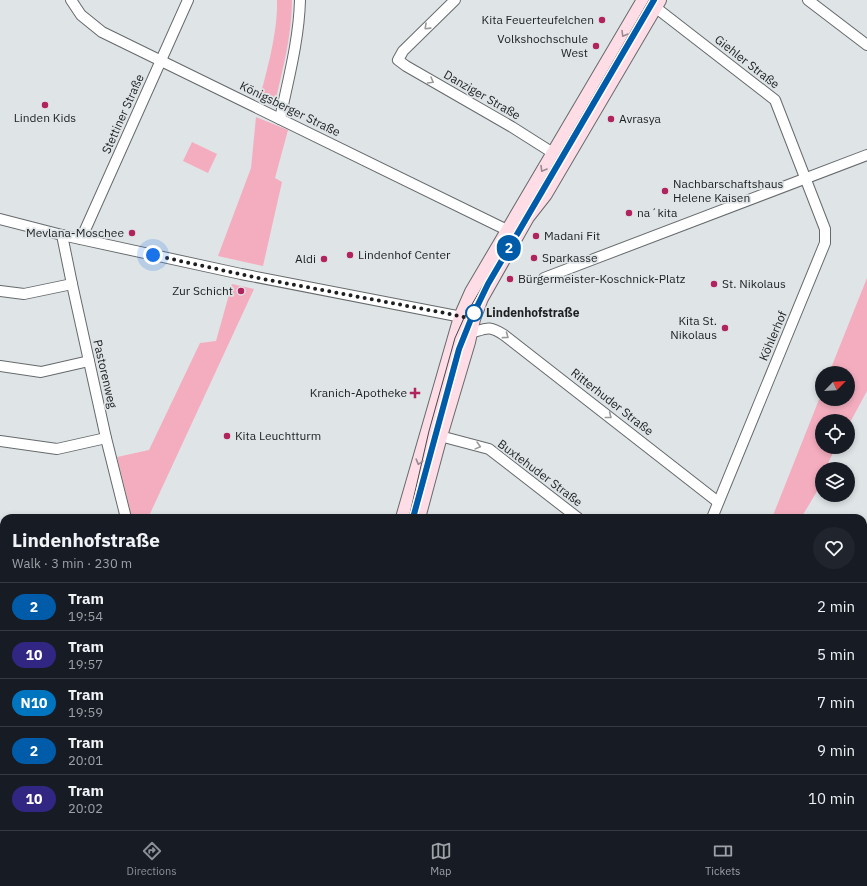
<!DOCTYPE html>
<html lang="en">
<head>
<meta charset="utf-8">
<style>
  body { margin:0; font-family:"IBM Plex Sans",sans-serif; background:#20242c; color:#f1f3f6; height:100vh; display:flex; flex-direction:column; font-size:15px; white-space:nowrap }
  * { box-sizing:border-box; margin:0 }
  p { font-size:13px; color:#9ea1a6 }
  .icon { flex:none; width:22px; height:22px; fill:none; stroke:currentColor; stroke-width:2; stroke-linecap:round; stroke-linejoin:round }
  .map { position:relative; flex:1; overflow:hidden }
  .sheet { position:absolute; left:0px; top:514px; width:867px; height:316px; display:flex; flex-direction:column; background:#171b24; border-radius:12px 12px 0 0; box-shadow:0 2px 6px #0003 }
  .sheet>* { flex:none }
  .badge { padding:0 8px; border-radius:13px; font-size:14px; line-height:26px }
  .needle { width:26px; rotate:65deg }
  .buttons { position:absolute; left:815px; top:366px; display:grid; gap:8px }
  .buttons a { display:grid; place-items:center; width:40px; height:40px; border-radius:50%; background:#171b24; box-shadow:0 2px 6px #0003; font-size:20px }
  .you { position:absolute; width:20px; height:20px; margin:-10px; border:3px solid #fff; border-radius:50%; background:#1a73e8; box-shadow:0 0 0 6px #1a73e833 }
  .map>.badge { position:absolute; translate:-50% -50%; box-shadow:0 0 0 2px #fff }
  .round { display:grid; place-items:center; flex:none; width:42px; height:42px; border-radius:21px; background:#20242c }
  .summary { display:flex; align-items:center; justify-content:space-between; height:68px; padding:0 12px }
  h1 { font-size:19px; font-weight:700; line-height:30px }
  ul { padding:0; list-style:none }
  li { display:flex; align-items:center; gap:12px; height:48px; padding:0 12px; border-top:1px solid #363941 }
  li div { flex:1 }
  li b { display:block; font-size:15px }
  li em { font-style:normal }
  li .badge { min-width:44px; font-weight:700; text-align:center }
  .dock { display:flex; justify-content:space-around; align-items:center; height:56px; border-top:1px solid #363941; background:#171b24; font-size:11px; color:#9ea1a6 }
  .dock a { display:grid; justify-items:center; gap:2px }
  .dock .current { color:#8c9099 }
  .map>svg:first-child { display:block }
  .green { fill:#f4adbf }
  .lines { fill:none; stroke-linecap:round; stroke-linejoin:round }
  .minor-casing { stroke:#666a6c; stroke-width:12 }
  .secondary-casing { stroke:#666a6c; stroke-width:16 }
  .minor { stroke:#fff; stroke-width:10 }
  .secondary { stroke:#fedde7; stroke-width:14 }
  .tram { stroke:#454849; stroke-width:1 }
  .oneway { stroke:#999a9b }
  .oneway2 { stroke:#99888d }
  .line-casing { stroke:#fff; stroke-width:9 }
  .line { stroke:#005ca9; stroke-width:6 }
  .walk { stroke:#1d1f20; stroke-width:4; stroke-dasharray:0 7.2 }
  .poi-dot { fill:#b0235c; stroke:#dfe4e7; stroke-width:1.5 }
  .stop-dot { fill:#fff; stroke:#005ca9; stroke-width:2 }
  .labels { text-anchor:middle; stroke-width:3.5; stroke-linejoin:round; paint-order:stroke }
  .poi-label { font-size:12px; fill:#1d1f20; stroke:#dfe4e7; text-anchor:start }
  .street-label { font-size:12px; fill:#1d1f20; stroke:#dfe4e7 }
  .stop-label { font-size:12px; font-weight:bold; fill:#1d1f20; stroke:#dfe4e7; text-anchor:start }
</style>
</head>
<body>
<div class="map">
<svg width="867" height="830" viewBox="0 0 867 830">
  <rect width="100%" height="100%" fill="#dfe4e7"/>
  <g class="green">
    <path d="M277,0h15c0,36 -10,72 -18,107l-15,-6c8,-31 19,-69 18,-101z"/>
    <path d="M256,117l32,13 -13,48 7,4 -19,84 -45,-10 33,-88z"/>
    <path d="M192,142l25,12 -9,19 -25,-12z"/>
    <path d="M867,278v113l-19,35v-5h-26v26h14l-7,14 -2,8h-5v14l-21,35h-29l50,-126v7h26v-26h-19z"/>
    <path d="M232,284l22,5 -106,229h-16l-15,-61 32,-7 51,-107 16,-2z"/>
    <path d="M0,706h4v97l-4,-1z"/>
    <path d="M654,826h35l-1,4h-36z"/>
  </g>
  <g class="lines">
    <defs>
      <g id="minor">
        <path d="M71,0l10,15 21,17 405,198"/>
        <path d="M455,0l-52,51 -5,9 8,6 106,61 41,26"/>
        <path d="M808,0l59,45"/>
        <path d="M655,7l120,93 50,129v14l-113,275"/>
        <path d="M280,119c8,-39 19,-79 20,-119"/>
        <path d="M0,219l62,16 179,39 226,44"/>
        <path d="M62,235l10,49 34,154 20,80"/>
        <path d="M81,239l107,-239"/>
        <path d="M544,278l323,-123"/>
        <path d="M0,291l24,3 48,-10"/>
        <path d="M471,333c16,-5 18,-8 33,2l214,167"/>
        <path d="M0,366l41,6 48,-11"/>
        <path d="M440,436l49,13 89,69"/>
        <path d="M0,441l57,8 49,-11"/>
        <path d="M863,599l4,-9"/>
        <path d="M0,696h4"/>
        <path d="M863,709l4,1"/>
        <path d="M863,801l4,1"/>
        <path d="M65,830l1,-4"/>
        <path d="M501,830l2,-4"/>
        <path d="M763,830l2,-4"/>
      </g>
      <g id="secondary">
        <path d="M403,518l58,-201 11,-25 172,-292"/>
        <path d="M418,518l22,-82 28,-94 5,-23 8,-21 46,-81 18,-23 114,-194"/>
        <path d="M319,830l1,-4"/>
        <path d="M333,830l1,-4"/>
      </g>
    </defs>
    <use href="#minor" class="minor-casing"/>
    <use href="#secondary" class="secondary-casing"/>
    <use href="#minor" class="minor"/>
    <use href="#secondary" class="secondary"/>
    <g class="tram">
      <path d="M427,466l32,-117 12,-30 14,-29"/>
      <path d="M409,518l20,-87 26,-93 9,-20 185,-318"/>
      <path d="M328,830l1,-4"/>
    </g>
  </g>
  <defs><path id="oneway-chevron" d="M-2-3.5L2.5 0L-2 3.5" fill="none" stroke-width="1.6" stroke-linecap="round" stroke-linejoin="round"/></defs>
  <g class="oneway">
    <use href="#oneway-chevron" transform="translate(427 27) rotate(136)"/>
    <use href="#oneway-chevron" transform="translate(431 81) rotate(30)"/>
    <use href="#oneway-chevron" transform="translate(506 336) rotate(36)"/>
    <use href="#oneway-chevron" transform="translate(609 416) rotate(38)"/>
    <use href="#oneway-chevron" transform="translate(478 446) rotate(15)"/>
  </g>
  <g class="oneway2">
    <use href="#oneway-chevron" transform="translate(624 34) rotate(121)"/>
    <use href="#oneway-chevron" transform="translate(543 169) rotate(121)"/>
    <use href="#oneway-chevron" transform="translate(419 462) rotate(106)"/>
  </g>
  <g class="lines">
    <defs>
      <path id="line" d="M413,518l46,-169 12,-30 17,-35 166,-284"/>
    </defs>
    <use href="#line" class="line-casing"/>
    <use href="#line" class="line"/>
    <path class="walk" d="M153,255l105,23 187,35 28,6 3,-8 -2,2"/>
  </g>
  <g class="poi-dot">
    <circle cx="602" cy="20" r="4"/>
    <circle cx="596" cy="46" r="4"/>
    <circle cx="45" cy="105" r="4"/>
    <circle cx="611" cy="119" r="4"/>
    <circle cx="665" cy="191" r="4"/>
    <circle cx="629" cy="213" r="4"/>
    <circle cx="132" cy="233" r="4"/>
    <circle cx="536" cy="236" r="4"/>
    <circle cx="350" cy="255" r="4"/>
    <circle cx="534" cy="258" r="4"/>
    <circle cx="324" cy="259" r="4"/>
    <circle cx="510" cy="279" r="4"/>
    <circle cx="714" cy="284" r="4"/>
    <circle cx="241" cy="291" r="4"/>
    <circle cx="725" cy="328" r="4"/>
    <path d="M413 387h4v4h4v4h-4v4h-4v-4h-4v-4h4z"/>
    <circle cx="227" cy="436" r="4"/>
  </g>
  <circle class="stop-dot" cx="474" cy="313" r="8"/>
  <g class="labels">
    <g class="poi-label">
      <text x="594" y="24" text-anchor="end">Kita Feuerteufelchen</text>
      <text x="588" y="43" text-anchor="end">Volkshochschule<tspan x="588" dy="14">West</tspan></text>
      <text x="45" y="122" text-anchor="middle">Linden Kids</text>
      <text x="619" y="123">Avrasya</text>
      <text x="673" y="188">Nachbarschaftshaus<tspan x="673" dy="14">Helene Kaisen</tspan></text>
      <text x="637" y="217">na´kita</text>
      <text x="124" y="237" text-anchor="end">Mevlana-Moschee</text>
      <text x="544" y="240">Madani Fit</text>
      <text x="358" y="259">Lindenhof Center</text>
      <text x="542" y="262">Sparkasse</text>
      <text x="316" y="263" text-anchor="end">Aldi</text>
      <text x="518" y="283">Bürgermeister-Koschnick-Platz</text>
      <text x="722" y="288">St. Nikolaus</text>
      <text x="233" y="295" text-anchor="end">Zur Schicht</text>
      <text x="717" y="325" text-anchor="end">Kita St.<tspan x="717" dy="14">Nikolaus</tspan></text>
      <text x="407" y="397" text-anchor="end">Kranich-Apotheke</text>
      <text x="235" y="440">Kita Leuchtturm</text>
    </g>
    <g class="street-label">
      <text transform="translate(747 62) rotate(38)" y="4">Giehler Straße</text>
      <text transform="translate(482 95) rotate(30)" y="4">Danziger Straße</text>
      <text transform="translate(290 109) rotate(26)" y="4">Königsberger Straße</text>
      <text transform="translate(123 114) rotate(-66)" y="4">Stettiner Straße</text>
      <text transform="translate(773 336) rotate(-67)" y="4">Köhlerhof</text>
      <text transform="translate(105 374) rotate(77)" y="4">Pastorenweg</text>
      <text transform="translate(612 402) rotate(38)" y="4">Ritterhuder Straße</text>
      <text transform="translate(540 473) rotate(37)" y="4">Buxtehuder Straße</text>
    </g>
    <g class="stop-label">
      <text x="486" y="317">Lindenhofstraße</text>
    </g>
  </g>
</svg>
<div class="buttons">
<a><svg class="needle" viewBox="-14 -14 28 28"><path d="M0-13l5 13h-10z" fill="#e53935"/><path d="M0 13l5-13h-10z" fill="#9ea1a6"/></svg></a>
<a><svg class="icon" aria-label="locate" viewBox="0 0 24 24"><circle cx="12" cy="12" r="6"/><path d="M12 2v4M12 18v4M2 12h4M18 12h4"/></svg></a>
<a><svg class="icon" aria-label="layers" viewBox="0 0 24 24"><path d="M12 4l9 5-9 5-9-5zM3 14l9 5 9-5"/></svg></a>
</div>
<div class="you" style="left:153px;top:255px"></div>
<b class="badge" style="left:509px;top:248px;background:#005ca9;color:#fff">2</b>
<section class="sheet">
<div class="summary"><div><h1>Lindenhofstraße</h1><p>Walk · 3 min · 230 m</p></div><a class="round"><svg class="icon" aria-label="heart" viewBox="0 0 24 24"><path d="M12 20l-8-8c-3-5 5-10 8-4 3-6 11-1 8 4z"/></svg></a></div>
<ul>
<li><span class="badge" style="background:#005ca9;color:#fff">2</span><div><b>Tram</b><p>19:54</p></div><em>2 min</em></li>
<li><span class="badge" style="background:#312783;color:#fff">10</span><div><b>Tram</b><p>19:57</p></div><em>5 min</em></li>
<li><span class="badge" style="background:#0075bf;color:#fff">N10</span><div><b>Tram</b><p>19:59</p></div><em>7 min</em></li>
<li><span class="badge" style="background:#005ca9;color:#fff">2</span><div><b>Tram</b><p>20:01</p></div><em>9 min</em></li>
<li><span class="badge" style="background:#312783;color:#fff">10</span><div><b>Tram</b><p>20:02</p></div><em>10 min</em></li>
</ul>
</section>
</div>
<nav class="dock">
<a class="current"><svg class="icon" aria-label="directions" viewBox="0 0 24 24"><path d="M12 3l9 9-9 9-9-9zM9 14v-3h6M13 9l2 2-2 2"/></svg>Directions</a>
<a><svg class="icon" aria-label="map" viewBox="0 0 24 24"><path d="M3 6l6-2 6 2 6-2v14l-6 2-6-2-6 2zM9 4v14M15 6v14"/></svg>Map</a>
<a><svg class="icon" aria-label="tickets" viewBox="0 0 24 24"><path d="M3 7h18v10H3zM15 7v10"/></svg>Tickets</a>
</nav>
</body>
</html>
